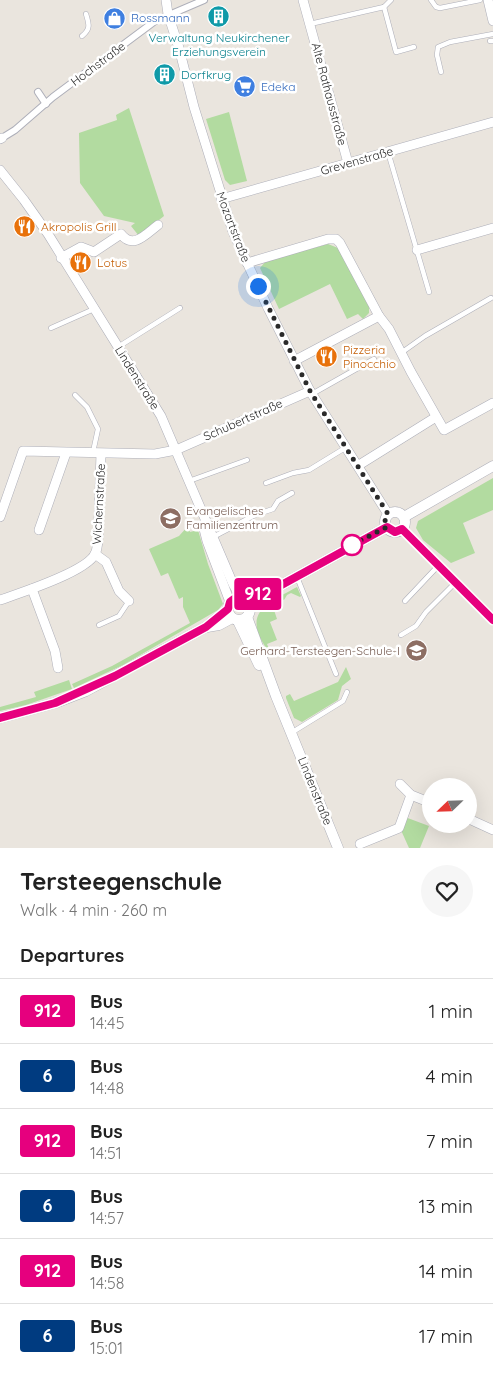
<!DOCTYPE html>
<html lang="en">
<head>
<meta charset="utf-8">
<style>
  body { margin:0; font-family:Quicksand,sans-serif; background:#f6f6f6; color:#222; height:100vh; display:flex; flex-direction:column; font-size:19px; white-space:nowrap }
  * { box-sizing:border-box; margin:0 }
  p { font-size:16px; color:#767676 }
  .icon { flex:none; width:28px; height:28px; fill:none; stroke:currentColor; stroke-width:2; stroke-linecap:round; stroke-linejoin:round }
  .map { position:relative; height:848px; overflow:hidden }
  .side { display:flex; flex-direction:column; background:#fff; flex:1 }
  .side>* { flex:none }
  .badge { padding:0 10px; border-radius:4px; font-size:18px; line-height:32px }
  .needle { width:32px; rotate:247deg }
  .controls { position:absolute; left:422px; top:778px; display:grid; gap:10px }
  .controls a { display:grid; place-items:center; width:55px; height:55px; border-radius:50%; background:#fff; box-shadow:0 5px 20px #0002; font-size:25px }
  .you { position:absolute; width:25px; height:25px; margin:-12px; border:4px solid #fff; border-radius:50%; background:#1a73e8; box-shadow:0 0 0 8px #1a73e833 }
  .map>.badge { position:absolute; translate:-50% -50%; box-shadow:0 0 0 2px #fff }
  h2 { padding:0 20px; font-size:19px; line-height:45px }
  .round { display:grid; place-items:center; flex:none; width:52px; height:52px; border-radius:26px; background:#f6f6f6 }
  .overview { display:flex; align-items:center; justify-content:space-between; height:85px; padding:0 20px }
  h1 { font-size:24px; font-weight:700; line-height:38px }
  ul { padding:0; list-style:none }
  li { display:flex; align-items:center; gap:15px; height:65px; padding:0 20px; border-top:1px solid #e0e0e0 }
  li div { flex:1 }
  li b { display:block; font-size:19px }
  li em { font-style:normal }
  li .badge { min-width:55px; font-weight:700; text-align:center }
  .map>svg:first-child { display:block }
  .green { fill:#b2dba0 }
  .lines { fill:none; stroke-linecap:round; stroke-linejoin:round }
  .service-casing { stroke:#aeafb9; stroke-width:5.5 }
  .pedestrian-casing { stroke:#aeafb9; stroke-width:8 }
  .minor-casing { stroke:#aeafb9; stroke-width:10 }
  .tertiary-casing { stroke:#aeafb9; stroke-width:11 }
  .service { stroke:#fff; stroke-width:4.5 }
  .pedestrian { stroke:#fff; stroke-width:6 }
  .minor { stroke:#fff; stroke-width:9 }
  .tertiary { stroke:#fff; stroke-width:10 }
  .line-casing { stroke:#fff; stroke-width:11 }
  .line { stroke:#e6007e; stroke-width:8 }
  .walk { stroke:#2a2a2a; stroke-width:5; stroke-dasharray:0 9 }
  .stop-dot { fill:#fff; stroke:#e6007e; stroke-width:2.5 }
  .labels { text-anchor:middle; stroke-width:5; stroke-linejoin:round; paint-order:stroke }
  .shop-label { font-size:12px; fill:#366cbe; stroke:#fff; text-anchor:start }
  .culture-label { font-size:12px; fill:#0d838f; stroke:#fff }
  .street-label { font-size:12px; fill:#2a2a2a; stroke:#fff }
  .food-label { font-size:12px; fill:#c56008; stroke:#fff; text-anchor:start }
  .education-label { font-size:12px; fill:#785e54; stroke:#fff; text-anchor:start }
</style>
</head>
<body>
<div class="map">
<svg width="493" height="848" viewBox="0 0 493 848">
  <rect width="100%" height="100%" fill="#eae5de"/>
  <g class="green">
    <path d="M129,108l35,108 -25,20 -8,-10 4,-3 -31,-7 -24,-33 -1,-50 38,-13 -1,-5z"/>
    <path d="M229,112l18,69 -17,4 -5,-5 -19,-61z"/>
    <path d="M328,244l10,4 31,58v7l-6,6 -5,-5 -11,5 -17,-35 -51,25 -19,-41 6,-7z"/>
    <path d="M493,478v32l-30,13 12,30 -24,10 -28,-23 -7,-12 2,-7z"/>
    <path d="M188,526l2,6 8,-2 10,34 15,40 -5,6 -95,55 -49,23 -2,-4 40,-18 78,-43 -7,-16v-10l-4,2 -11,-26 -7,3 -12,-27 30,-13z"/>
    <path d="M297,587l4,9 -1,1 -9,-4 -4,2 -3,5 -5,-2 -2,6 5,2 -8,4 3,9 -7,3 7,18 -10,4 2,5h-2c-26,-37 1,-46 30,-62z"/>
    <path d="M346,667l5,12 -9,7 -4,14 -36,22 -8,-4 -8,-20v-2l4,-2 4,7 44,-19z"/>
    <path d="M69,680l3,9 -46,16 -26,6v-4l36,-10 -2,-5z"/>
    <path d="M405,817l24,9 -9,22h-11l-9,-20z"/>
  </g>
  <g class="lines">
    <defs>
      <g id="service">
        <path d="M431,0l5,7 4,1 40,-8"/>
        <path d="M384,7l7,-7"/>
        <path d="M310,24l74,-17 12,45 18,-5"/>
        <path d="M82,36c9,-7 7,-12 4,-22"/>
        <path d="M490,41h3"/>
        <path d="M441,72l-4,-17 1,-8 12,-5 43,-8"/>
        <path d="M388,152l41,140"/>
        <path d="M51,328l43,-19"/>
        <path d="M118,347l62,-39"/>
        <path d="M401,353l24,-17 66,-38"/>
        <path d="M312,394l62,-35"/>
        <path d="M75,395l12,12 11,22 -5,23"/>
        <path d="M189,481l58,-21"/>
        <path d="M266,483l27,-10 16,-3 36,-22"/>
        <path d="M213,537l42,-22 18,-6 5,-8 14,-8"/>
        <path d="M297,577l39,97"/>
        <path d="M405,601l33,-35"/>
        <path d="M99,625l20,-9 10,-15"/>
        <path d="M401,635l15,-9 10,-14 29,-29"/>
        <path d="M291,733l52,-32 4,-9"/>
      </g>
      <g id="pedestrian">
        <path d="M38,92l8,12"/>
        <path d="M2,138l13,-8 38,-33 102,-76 49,-21"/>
      </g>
      <g id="minor">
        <path d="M166,0l2,14 11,34 15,59 39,125 35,76 42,83 78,123"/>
        <path d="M303,0l45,163"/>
        <path d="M488,0l5,21"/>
        <path d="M0,139l2,-1"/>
        <path d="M0,170l24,30 24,34 113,182 72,168 8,14"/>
        <path d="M221,199l272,-77"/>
        <path d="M417,250l76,-22"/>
        <path d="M61,258l20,-11 13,5 27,-18c12,16 25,0 37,-9"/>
        <path d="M247,263l81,-24h8l4,4 39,73 10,13 22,43 33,58 49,-27"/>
        <path d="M294,361l85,-45"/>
        <path d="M359,465l77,-48"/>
        <path d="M0,517l23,-66 132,3 21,-4 134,-59"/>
        <path d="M203,525l4,16 23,61"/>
        <path d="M402,529l91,91"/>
        <path d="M39,530l27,-77"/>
        <path d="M95,554l11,8 13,29 10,10"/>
        <path d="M32,589l23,62 3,17"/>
        <path d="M0,600c20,-7 86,-28 95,-46 2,-3 2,-8 3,-12l3,-88"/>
        <path d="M400,784l11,11 20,8"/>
        <path d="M469,819l24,11"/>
        <path d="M360,844l39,-16 12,-33"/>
      </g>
      <g id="tertiary">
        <circle cx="395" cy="522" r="10"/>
        <path d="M404,517l89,-51"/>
        <circle cx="239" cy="609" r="11"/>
        <path d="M251,607l25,-19 111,-61"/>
        <path d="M247,617l29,79 62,152"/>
        <path d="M238,621l21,44"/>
        <path d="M207,627l12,-2 13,-7"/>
        <path d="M0,718l55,-15 31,-12 120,-64 22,-18"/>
      </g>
    </defs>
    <use href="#service" class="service-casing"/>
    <use href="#pedestrian" class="pedestrian-casing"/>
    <use href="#minor" class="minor-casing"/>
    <use href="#tertiary" class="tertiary-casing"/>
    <use href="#service" class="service"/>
    <use href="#pedestrian" class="pedestrian"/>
    <use href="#minor" class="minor"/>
    <use href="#tertiary" class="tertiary"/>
  </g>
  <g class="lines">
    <defs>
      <path id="line" d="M0,718l55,-15 60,-27 91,-49 22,-18 2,-7 4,-3 3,-1 8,1 31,-11 111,-61 8,5 7,-3 91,91"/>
    </defs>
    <use href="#line" class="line-casing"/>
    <use href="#line" class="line"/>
    <path class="walk" d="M258,286l52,105 78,123 -3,6 2,7 -35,18"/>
  </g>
  <defs>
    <symbol id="building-disc" viewBox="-11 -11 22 22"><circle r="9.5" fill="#0f9aa8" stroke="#fff"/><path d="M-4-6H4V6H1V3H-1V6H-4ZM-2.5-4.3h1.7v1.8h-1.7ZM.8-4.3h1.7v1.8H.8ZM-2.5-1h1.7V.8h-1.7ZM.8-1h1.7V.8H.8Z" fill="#fff"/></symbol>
    <symbol id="shop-disc" viewBox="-11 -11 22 22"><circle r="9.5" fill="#3f7fe0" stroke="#fff"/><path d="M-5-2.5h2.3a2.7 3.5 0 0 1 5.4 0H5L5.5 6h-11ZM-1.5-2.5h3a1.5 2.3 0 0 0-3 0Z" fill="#fff"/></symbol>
    <symbol id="supermarket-disc" viewBox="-11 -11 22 22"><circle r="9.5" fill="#3f7fe0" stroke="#fff"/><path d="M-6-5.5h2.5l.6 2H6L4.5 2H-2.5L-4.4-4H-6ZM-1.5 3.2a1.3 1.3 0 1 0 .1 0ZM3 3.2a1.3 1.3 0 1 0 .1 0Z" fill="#fff"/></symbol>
    <symbol id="restaurant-disc" viewBox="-11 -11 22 22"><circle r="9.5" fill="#e8710a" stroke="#fff"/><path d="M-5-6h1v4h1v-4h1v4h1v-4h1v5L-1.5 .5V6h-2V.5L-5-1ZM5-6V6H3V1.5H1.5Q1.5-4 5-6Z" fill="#fff"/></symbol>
    <symbol id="school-disc" viewBox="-11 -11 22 22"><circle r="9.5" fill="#8d6e63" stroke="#fff"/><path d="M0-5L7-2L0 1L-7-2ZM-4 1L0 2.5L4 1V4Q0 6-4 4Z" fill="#fff"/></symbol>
  </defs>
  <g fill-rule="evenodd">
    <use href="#building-disc" x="206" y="4" width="25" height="25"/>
    <use href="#shop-disc" x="102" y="6" width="25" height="25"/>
    <use href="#building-disc" x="152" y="62" width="25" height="25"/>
    <use href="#supermarket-disc" x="232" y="74" width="25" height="25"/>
    <use href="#restaurant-disc" x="12" y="214" width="25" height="25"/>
    <use href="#restaurant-disc" x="68" y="250" width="25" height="25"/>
    <use href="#restaurant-disc" x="314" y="344" width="25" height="25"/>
    <use href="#school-disc" x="158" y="506" width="25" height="25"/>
    <use href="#school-disc" x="404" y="638" width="25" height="25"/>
  </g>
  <circle class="stop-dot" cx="352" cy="545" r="10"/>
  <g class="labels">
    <g class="shop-label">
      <text x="131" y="22">Rossmann</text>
      <text x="261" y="91">Edeka</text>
    </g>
    <g class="culture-label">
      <text x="219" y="42">Verwaltung Neukirchener<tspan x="219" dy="14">Erziehungsverein</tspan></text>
      <text x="181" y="79" text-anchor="start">Dorfkrug</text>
    </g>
    <g class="street-label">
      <text transform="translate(98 64) rotate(-37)" y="4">Hochstraße</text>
      <text transform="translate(329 94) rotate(75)" y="4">Alte Rathausstraße</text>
      <text transform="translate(357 161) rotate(-16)" y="4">Grevenstraße</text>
      <text transform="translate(233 227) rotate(69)" y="4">Mozartstraße</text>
      <text transform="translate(137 378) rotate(58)" y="4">Lindenstraße</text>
      <text transform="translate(243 420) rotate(-24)" y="4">Schubertstraße</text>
      <text transform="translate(99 504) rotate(-87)" y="4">Wichernstraße</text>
      <text transform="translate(315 791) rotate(68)" y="4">Lindenstraße</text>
    </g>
    <g class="food-label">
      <text x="41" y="231">Akropolis Grill</text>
      <text x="97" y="267">Lotus</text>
      <text x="343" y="354">Pizzeria<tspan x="343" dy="14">Pinocchio</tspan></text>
    </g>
    <g class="education-label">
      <text x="186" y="515">Evangelisches<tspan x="186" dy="14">Familienzentrum</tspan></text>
      <text x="400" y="655" text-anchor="end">Gerhard-Tersteegen-Schule-I</text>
    </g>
  </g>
</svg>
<div class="controls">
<a><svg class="needle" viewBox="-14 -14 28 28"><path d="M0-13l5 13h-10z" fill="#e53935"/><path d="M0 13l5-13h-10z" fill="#767676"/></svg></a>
</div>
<div class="you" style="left:258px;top:286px"></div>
<b class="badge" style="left:258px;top:594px;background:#e6007e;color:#fff">912</b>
</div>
<section class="side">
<div class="overview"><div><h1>Tersteegenschule</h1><p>Walk · 4 min · 260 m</p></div><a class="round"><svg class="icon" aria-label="heart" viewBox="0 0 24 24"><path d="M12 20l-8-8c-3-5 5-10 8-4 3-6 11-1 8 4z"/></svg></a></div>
<h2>Departures</h2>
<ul>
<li><span class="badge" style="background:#e6007e;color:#fff">912</span><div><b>Bus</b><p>14:45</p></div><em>1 min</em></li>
<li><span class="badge" style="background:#003b80;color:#fff">6</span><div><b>Bus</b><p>14:48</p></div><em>4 min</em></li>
<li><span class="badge" style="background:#e6007e;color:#fff">912</span><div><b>Bus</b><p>14:51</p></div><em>7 min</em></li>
<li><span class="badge" style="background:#003b80;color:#fff">6</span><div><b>Bus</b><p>14:57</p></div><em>13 min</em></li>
<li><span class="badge" style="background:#e6007e;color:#fff">912</span><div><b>Bus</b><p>14:58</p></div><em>14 min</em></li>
<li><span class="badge" style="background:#003b80;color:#fff">6</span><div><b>Bus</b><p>15:01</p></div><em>17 min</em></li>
</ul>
</section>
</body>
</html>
